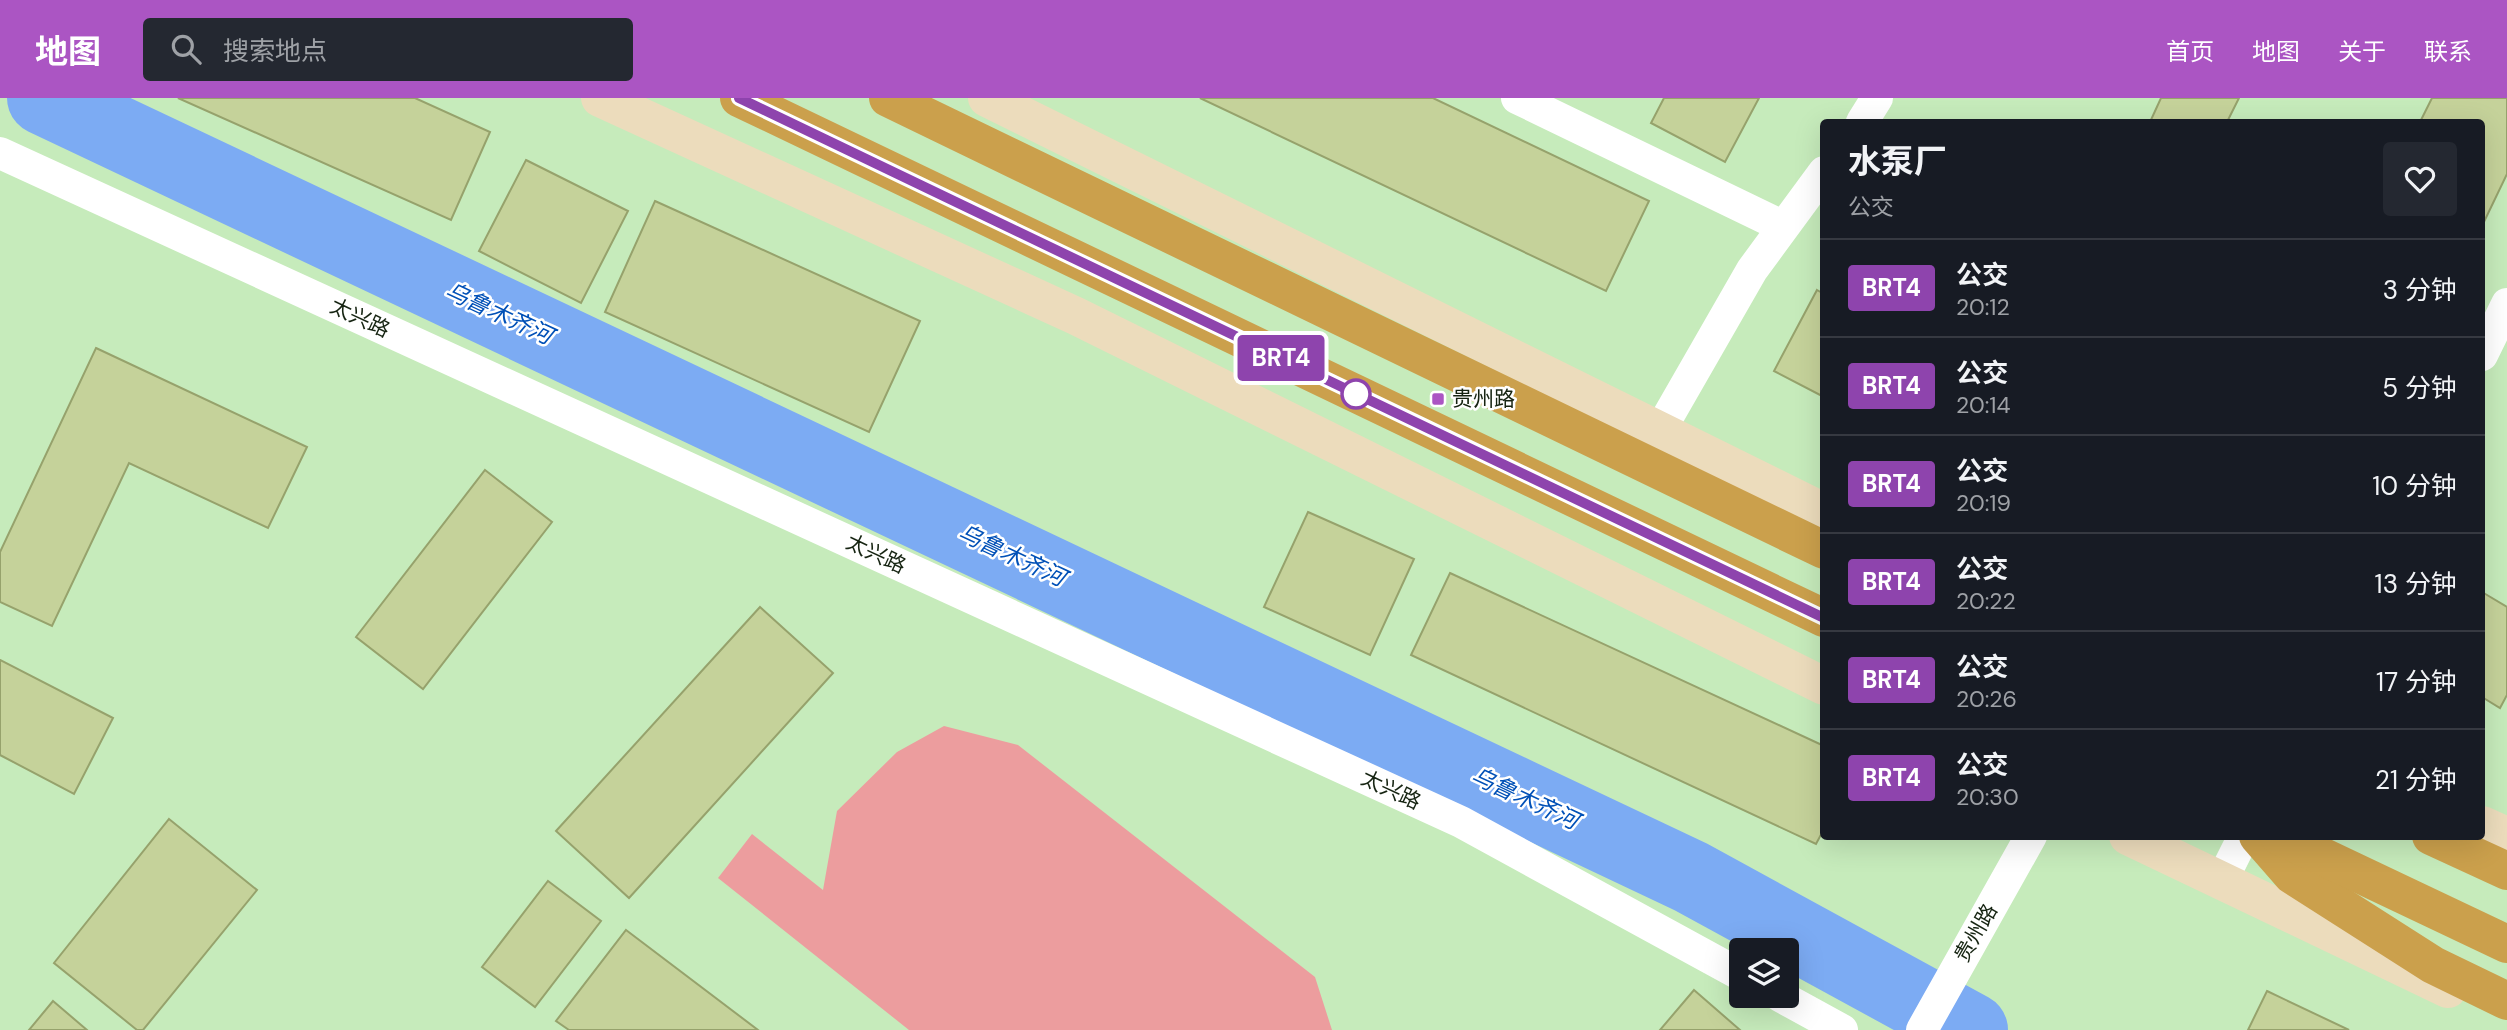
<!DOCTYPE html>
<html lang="zh">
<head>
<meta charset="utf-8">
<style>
  body { margin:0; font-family:"DM Sans","Noto Sans SC",sans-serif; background:#242831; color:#f1f3f6; height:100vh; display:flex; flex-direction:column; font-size:26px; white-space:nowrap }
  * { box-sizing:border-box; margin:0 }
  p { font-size:23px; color:#9ea1a6 }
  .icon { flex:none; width:38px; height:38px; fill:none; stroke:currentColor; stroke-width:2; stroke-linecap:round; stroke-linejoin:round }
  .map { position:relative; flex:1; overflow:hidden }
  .panel { position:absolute; left:1820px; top:21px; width:665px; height:721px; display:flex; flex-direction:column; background:#171b24; border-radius:7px; box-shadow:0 7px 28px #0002 }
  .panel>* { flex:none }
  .badge { padding:0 14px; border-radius:5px; font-size:24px; line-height:46px }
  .fabs { position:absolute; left:1729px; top:840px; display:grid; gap:14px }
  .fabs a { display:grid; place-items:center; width:70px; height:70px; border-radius:7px; background:#171b24; box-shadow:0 7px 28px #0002; font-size:35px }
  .map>.badge { position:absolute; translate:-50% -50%; box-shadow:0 0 0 4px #fff }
  .round { display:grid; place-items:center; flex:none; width:74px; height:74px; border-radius:7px; background:#242831 }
  .headline { display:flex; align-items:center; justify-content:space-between; height:119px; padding:0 28px }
  h1 { font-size:33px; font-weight:700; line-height:52px }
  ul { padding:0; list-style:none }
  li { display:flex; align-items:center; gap:21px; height:98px; padding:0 28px; border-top:2px solid #363941 }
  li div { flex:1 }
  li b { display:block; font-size:26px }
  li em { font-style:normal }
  li .badge { min-width:77px; font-weight:700; text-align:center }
  header { display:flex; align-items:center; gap:42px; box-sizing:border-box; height:98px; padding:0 35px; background:#ab55c3; color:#fff }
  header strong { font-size:33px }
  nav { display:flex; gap:38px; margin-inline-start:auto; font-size:24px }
  .search { width:490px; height:63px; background:#242831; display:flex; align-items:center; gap:18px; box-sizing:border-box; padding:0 24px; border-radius:7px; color:#9ea1a6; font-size:26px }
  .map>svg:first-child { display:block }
  .green { fill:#ec9d9e }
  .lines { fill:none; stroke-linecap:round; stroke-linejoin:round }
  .river { stroke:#7cabf3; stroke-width:74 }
  .building { fill:#c5d29a; stroke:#96a26c; stroke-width:2 }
  .minor { stroke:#fff; stroke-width:32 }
  .secondary { stroke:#ecdcbc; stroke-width:38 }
  .trunk { stroke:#cba04c; stroke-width:38 }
  .line-casing { stroke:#fff; stroke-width:16 }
  .line { stroke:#8e44ad; stroke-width:10 }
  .stop-dot { fill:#fff; stroke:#8e44ad; stroke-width:3.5 }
  .poi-dot { fill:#ab55c3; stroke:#fff; stroke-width:2.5 }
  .labels { text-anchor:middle; stroke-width:5; stroke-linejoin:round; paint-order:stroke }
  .street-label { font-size:21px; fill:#162412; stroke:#fff }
  .poi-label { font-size:21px; fill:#162412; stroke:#fff; text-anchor:start }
  .water-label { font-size:23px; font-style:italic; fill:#0050b7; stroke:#fff }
</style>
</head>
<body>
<header>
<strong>地图</strong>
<div class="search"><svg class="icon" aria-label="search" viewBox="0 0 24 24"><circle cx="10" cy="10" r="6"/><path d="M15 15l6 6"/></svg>搜索地点</div>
<nav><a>首页</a><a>地图</a><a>关于</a><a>联系</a></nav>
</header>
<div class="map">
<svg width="2507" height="932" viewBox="0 0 2507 932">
  <rect width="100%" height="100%" fill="#c6ebbb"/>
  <path class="green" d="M944,628l74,19 297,232 17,53h-423l-191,-152 34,-44 71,56 14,-79 60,-59z"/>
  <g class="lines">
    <path class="river" d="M44,0l1647,779 280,153"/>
  </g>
  <g class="building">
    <path d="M178,0h237l75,34 -39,88z"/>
    <path d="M1200,0h233l216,103 -43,90z"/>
    <path d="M1664,0h95l-34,64 -74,-39z"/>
    <path d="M2161,0h78l-12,24h-77z"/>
    <path d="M2432,0h75v76l-25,52v-104h-62z"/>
    <path d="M526,62l102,51 -47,92 -102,-52z"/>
    <path d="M655,103l265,120 -51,111 -264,-120z"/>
    <path d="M1817,192l7,4v103l-50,-26z"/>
    <path d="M96,250l211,99 -39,81 -139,-65 -77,163 -52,-24v-50z"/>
    <path d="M485,372l67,52 -129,167 -67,-52z"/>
    <path d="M1308,414l106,47 -44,96 -106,-48z"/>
    <path d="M1450,475l374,173v83l-8,15 -405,-189z"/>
    <path d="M2482,494l25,15v88l-7,13 -18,-11z"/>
    <path d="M760,509l73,66 -204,225 -73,-67z"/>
    <path d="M0,562l113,58 -39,76 -74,-39z"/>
    <path d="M169,721l88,71 -114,140h-6l-83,-67z"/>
    <path d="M548,783l53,40 -66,86 -53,-40z"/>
    <path d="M626,832l132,100h-189l-13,-9z"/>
    <path d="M1694,892l46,40h-80z"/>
    <path d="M2267,893l82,39h-101z"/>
    <path d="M53,903l34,29h-58z"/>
  </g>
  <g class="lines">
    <g class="minor">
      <path d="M1517,0l265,128"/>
      <path d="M1862,24l15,-24"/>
      <path d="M0,55l1461,669 280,153"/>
      <path d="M2482,257l25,-51"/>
      <path d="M1659,334l93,-162 72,-98"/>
      <path d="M2221,784l23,-46"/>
      <path d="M1780,898l62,34"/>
      <path d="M1922,932l109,-194"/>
    </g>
    <g class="secondary">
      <path d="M600,0l476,218 748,370"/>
      <path d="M987,0l837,414"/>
      <path d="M2482,727l25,11"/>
      <path d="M2128,738l320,153"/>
    </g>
    <g class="trunk">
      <path d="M739,0l1085,520"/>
      <path d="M888,0l936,452"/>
      <path d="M2258,738l34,39 141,90 74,36"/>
      <path d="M2279,738l228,108"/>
      <path d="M2431,738l76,35"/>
    </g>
  </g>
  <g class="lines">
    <defs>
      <path id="line" d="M739,0l1085,520"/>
    </defs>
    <use href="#line" class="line-casing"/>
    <use href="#line" class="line"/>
  </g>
  <circle class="stop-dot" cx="1356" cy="296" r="14"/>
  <rect class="poi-dot" x="1431" y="294" width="14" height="14" rx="3.5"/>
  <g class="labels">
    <g class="street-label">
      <text transform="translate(360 220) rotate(25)" y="7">太兴路</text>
      <text transform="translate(876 456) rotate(25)" y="7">太兴路</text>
      <text transform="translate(1391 692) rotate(25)" y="7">太兴路</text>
      <text transform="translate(1976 835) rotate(-60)" y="7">贵州路</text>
    </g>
    <g class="poi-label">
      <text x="1452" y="308">贵州路</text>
    </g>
    <g class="water-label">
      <text transform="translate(499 215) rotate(25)" y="8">乌鲁木齐河</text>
      <text transform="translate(1012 457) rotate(25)" y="8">乌鲁木齐河</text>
      <text transform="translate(1525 700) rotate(25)" y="8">乌鲁木齐河</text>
    </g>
  </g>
</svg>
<div class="fabs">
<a><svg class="icon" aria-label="layers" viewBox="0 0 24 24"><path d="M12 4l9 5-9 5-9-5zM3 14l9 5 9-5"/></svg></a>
</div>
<b class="badge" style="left:1281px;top:260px;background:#8e44ad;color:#fff">BRT4</b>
<section class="panel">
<div class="headline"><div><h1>水泵厂</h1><p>公交</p></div><a class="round"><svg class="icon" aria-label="heart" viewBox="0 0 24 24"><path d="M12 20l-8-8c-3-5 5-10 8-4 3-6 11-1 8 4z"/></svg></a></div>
<ul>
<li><span class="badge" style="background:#8e44ad;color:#fff">BRT4</span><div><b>公交</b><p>20:12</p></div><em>3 分钟</em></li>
<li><span class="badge" style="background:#8e44ad;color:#fff">BRT4</span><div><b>公交</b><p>20:14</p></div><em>5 分钟</em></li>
<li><span class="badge" style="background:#8e44ad;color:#fff">BRT4</span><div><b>公交</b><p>20:19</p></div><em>10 分钟</em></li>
<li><span class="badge" style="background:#8e44ad;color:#fff">BRT4</span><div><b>公交</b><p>20:22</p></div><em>13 分钟</em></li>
<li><span class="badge" style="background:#8e44ad;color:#fff">BRT4</span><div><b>公交</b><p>20:26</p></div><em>17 分钟</em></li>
<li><span class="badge" style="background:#8e44ad;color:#fff">BRT4</span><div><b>公交</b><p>20:30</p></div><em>21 分钟</em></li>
</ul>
</section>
</div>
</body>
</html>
